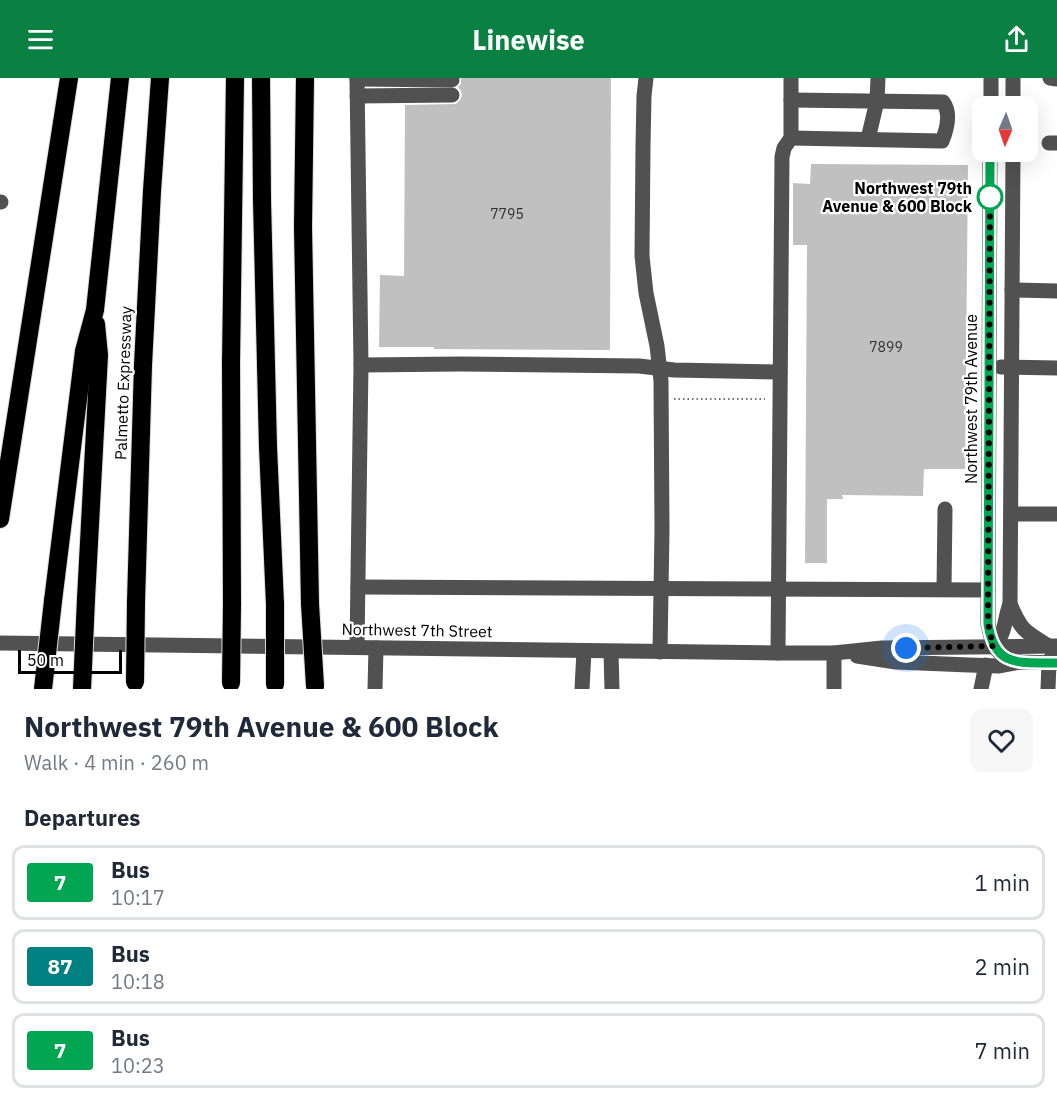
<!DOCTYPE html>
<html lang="en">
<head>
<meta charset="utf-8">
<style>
  body { margin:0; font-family:"IBM Plex Sans",sans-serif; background:#f6f6f7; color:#1f2937; height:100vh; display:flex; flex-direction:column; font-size:22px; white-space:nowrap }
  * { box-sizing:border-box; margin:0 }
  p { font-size:20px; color:#747a83 }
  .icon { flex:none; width:33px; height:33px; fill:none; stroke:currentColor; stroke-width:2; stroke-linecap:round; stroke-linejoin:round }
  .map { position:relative; height:611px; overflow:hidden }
  .sheet { display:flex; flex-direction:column; background:#fff; flex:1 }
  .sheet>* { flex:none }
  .badge { padding:0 12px; border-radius:4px; font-size:21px; line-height:39px }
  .needle { width:39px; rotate:182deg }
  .controls { position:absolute; left:972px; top:18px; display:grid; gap:12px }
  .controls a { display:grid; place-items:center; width:66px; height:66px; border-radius:12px; background:#fff; box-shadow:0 6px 24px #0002; font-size:30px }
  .scale { position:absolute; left:18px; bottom:15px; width:104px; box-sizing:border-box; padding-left:6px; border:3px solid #000; border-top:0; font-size:16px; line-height:21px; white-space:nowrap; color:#000; -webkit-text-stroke:4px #fff; paint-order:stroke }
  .you { position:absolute; width:30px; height:30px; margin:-15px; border:4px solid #fff; border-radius:50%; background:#1a73e8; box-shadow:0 0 0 9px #1a73e833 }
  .map>.badge { position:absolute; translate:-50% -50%; box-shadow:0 0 0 3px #fff }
  h2 { padding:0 24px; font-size:22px; line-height:54px }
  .round { display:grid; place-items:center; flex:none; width:63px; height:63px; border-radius:12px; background:#f6f6f7 }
  .summary { display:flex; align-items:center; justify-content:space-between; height:102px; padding:0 24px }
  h1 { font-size:28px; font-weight:700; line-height:45px }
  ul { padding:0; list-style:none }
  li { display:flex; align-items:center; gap:18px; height:75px; margin:0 12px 9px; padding:0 12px; border:3px solid #e0e1e3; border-radius:12px }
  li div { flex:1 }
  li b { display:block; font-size:22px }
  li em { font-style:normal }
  li .badge { min-width:66px; font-weight:700; text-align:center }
  header { display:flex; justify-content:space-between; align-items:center; height:78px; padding:0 24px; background:#0b8043; color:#fff; font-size:27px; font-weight:700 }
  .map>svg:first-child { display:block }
  .building { fill:#c0c0c0 }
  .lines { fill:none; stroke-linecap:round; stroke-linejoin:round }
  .highway-casing { stroke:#dbdbdb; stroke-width:20 }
  .path { stroke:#737373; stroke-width:2; stroke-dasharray:1.5 3; stroke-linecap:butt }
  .minor { stroke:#515151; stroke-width:15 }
  .highway { stroke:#000; stroke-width:18 }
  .highway-bridge-casing { stroke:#dbdbdb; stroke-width:20; stroke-linecap:butt }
  .highway-bridge { stroke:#000; stroke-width:18 }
  .line-casing { stroke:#fff; stroke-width:14 }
  .line { stroke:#00a651; stroke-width:9 }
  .walk { stroke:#000; stroke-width:6; stroke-dasharray:0 10.8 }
  .stop-dot { fill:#fff; stroke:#00a651; stroke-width:3 }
  .labels { text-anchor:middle; stroke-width:4.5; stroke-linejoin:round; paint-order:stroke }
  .number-label { font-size:14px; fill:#303030 }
  .stop-label { font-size:16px; font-weight:bold; fill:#000; stroke:#fff; text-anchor:end }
  .street-label { font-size:16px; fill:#000; stroke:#fff }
</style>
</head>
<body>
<header><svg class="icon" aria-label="menu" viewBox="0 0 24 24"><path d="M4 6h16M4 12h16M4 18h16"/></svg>Linewise<svg class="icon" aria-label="share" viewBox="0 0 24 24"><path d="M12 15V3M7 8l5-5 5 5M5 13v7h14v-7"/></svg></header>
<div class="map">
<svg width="1057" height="611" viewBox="0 0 1057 611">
  <rect width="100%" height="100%" fill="#fff"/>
  <g class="building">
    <path d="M461,0h150l-1,272 -176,-1v-2h-55l1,-72 24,1 1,-171 51,-1 4,-4 2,-5 -1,-4 -3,-4 3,-3z"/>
    <path d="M811,86l157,1 -3,304h-41l-1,27 -81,-1 1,4h-16v64h-22l2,-318h-14v-62l17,1z"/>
  </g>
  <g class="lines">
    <defs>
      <g id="highway">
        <path d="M261,0l1,122 6,247 7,157"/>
        <path d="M305,0l-2,149 7,377"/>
        <path d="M0,441l69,-441"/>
        <path d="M86,521l13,-244 -3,-31"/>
        <path d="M53,523l31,-250 11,-41 25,-232"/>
        <path d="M136,524l7,-237 9,-174 8,-113"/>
        <path d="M232,526l-1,-241 4,-285"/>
      </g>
    </defs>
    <use href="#highway" class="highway-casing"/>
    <path class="path" d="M674,321h91"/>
    <g class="minor">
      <path d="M646,0l-2,18 -1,50 -1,110 4,37 11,53 4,35 1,149 -2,122"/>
      <path d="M1050,0l7,1"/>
      <path d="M357,1l95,1"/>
      <path d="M357,18l95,-1"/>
      <path d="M791,22l152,2c8,11 4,27 -1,39l-151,-3"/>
      <path d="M991,28v-28"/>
      <path d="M1013,28v-28"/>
      <path d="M868,61l9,-38 1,-23"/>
      <path d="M1049,65h8"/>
      <path d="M990,74l-2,472c4,22 9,34 32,38"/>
      <path d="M0,124h1"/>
      <path d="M1012,212l45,1"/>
      <path d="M361,287l100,-1 178,2 35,4 106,2"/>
      <path d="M1001,289l56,1"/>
      <path d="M1011,436h46"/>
      <path d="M358,509l630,3"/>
      <path d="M944,511l1,-80"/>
      <path d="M1010,526c11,26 14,27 37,41"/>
      <path d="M0,565l778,10h56l48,-5 175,-2"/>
      <path d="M994,568c12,-13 10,-26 16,-42l3,-452"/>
      <path d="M357,569l4,-282 -4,-287"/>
      <path d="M611,574l1,37"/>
      <path d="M778,575l4,-496 2,-9 7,-10v-60"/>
      <path d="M834,575v36"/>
      <path d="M857,578l39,6 73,3 29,1 22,-4 37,1"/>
      <path d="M375,611l1,-41"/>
      <path d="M582,611l2,-38"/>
      <path d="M981,611l5,-24"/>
      <path d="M1048,611l1,-27 3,-6 2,-1"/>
    </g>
    <use href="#highway" class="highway"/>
    <defs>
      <g id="highway-bridge">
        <path d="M310,526l5,82"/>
        <path d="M135,604l1,-80"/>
        <path d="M231,605l1,-79"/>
        <path d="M275,606v-80"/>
        <path d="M43,611l10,-88"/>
        <path d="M82,611l4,-90"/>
      </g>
    </defs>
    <use href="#highway-bridge" class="highway-bridge-casing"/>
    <use href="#highway-bridge" class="highway-bridge"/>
  </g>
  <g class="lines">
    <defs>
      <path id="line" d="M990,74l-2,472c7,45 32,38 69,39"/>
    </defs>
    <use href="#line" class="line-casing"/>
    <use href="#line" class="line"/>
    <path class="walk" d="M906,570l88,-2 -5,-15 -1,-18 2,-416"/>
  </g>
  <circle class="stop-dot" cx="990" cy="119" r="12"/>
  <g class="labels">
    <g class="number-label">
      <text x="507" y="141">7795</text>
      <text x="886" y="274">7899</text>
    </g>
    <g class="stop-label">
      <text x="972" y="116">Northwest 79th<tspan x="972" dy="18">Avenue &amp; 600 Block</tspan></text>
    </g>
    <g class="street-label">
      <text transform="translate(123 305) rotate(-88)" y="6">Palmetto Expressway</text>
      <text transform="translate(971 321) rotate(-90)" y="6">Northwest 79th Avenue</text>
      <text transform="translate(417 552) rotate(1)" y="6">Northwest 7th Street</text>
    </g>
  </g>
</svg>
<div class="controls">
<a><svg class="needle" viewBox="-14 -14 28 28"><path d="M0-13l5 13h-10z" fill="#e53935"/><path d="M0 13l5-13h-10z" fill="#747a83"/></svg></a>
</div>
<div class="scale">50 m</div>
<div class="you" style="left:906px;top:570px"></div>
</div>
<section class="sheet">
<div class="summary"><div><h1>Northwest 79th Avenue &amp; 600 Block</h1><p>Walk · 4 min · 260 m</p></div><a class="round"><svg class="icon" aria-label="heart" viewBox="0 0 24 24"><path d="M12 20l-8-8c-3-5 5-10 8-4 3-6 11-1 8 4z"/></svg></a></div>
<h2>Departures</h2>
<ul>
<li><span class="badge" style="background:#00a651;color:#fff">7</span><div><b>Bus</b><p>10:17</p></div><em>1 min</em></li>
<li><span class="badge" style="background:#008080;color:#fff">87</span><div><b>Bus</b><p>10:18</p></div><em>2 min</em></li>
<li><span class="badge" style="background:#00a651;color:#fff">7</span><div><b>Bus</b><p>10:23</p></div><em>7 min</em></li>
</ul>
</section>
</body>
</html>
